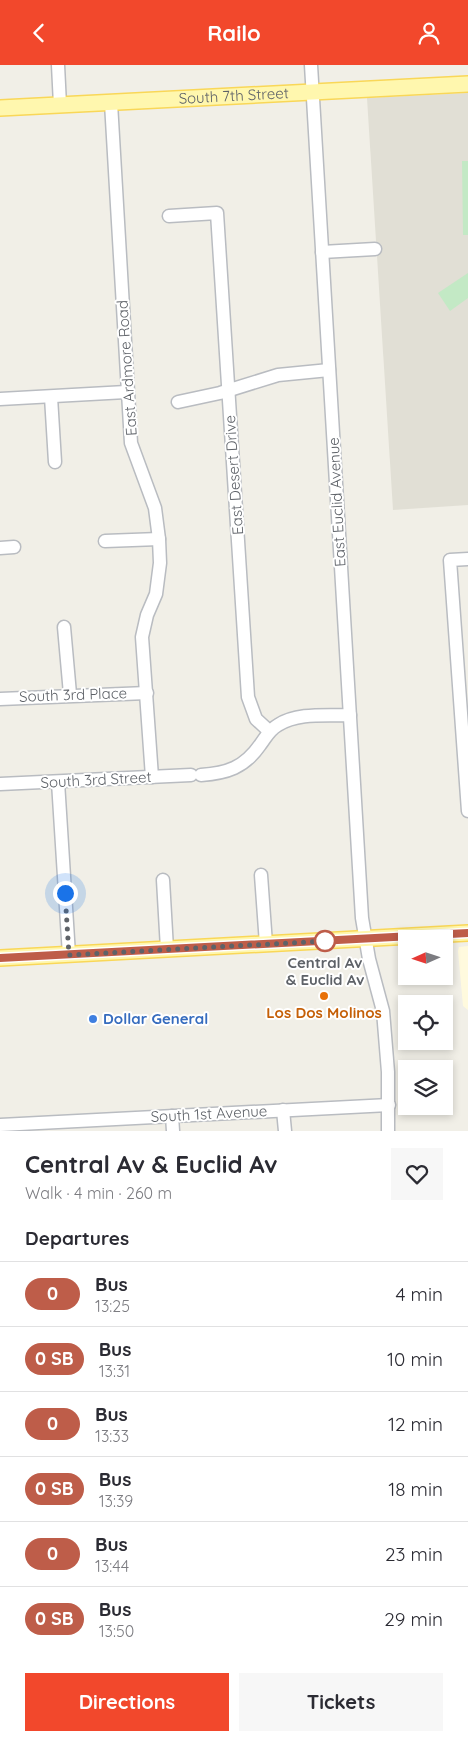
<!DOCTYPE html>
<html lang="en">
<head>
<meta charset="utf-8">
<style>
  body { margin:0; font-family:Quicksand,sans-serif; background:#f7f7f7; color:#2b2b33; height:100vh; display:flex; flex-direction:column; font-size:19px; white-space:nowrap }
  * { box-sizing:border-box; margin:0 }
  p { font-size:16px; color:#7c7c81 }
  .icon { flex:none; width:28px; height:28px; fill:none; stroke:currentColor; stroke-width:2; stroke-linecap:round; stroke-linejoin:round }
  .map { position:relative; height:1066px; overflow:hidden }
  .side { display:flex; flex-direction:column; background:#fff; flex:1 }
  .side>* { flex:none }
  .badge { padding:0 10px; border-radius:16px; font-size:18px; line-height:32px }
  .needle { width:32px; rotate:267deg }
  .buttons { position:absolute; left:398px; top:865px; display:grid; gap:10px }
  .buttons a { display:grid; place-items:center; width:55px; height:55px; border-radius:0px; background:#fff; box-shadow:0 2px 8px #0003; font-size:25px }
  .you { position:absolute; width:25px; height:25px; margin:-12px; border:4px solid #fff; border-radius:50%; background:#1a73e8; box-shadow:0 0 0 8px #1a73e833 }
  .map>.badge { position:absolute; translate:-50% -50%; box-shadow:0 0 0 2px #fff }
  h2 { padding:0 25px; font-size:19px; line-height:45px }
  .round { display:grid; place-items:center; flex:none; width:52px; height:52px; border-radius:0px; background:#f7f7f7 }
  .headline { display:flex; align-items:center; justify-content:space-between; height:85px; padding:0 25px }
  h1 { font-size:24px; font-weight:800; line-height:38px }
  .button { display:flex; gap:10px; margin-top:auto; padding:10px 25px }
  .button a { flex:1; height:58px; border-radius:0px; background:#f2482c; color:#fff; font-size:20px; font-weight:800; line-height:58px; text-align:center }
  .button a+a { background:#f7f7f7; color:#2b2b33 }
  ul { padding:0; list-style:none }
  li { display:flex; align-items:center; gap:15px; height:65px; padding:0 25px; border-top:1px solid #e1e1e2 }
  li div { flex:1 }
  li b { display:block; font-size:19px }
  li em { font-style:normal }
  li .badge { min-width:55px; font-weight:700; text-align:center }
  header { display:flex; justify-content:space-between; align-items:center; height:65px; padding:0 25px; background:#f2482c; color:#fff; font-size:22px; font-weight:800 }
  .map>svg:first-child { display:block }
  .commercial { fill:#fffade }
  .education { fill:#e1dfd5 }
  .green { fill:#c3e9c5 }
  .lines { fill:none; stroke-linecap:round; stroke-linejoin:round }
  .minor-casing { stroke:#b9bcc1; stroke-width:15 }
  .major-casing { stroke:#f9d758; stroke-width:18 }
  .minor { stroke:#fff; stroke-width:12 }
  .major { stroke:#fff7ae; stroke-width:15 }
  .line-casing { stroke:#fff; stroke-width:11 }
  .line { stroke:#be5d49; stroke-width:8 }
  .walk { stroke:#5e6268; stroke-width:5; stroke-dasharray:0 9 }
  .stop-dot { fill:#fff; stroke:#be5d49; stroke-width:2.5 }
  .food-dot { fill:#e8710a; stroke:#fff; stroke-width:2 }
  .shop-dot { fill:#3f7fe0; stroke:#fff; stroke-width:2 }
  .labels { text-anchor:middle; stroke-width:4; stroke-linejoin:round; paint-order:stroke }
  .street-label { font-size:15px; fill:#5e6268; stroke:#fff }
  .stop-label { font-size:15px; font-weight:bold; fill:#5e6268; stroke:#fff }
  .food-label { font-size:15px; font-weight:bold; fill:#c56008; stroke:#fff }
  .shop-label { font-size:15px; font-weight:bold; fill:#366cbe; stroke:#fff; text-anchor:start }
</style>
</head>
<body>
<header><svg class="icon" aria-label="back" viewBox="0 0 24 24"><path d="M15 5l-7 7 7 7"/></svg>Railo<svg class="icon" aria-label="person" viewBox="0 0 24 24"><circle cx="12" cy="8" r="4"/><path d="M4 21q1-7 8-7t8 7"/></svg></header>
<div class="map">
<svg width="468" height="1066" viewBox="0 0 468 1066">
  <rect width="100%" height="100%" fill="#f1efe7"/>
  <path class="commercial" d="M468,881v64l-5,-4 -5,-55 1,-4z"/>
  <path class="education" d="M468,28v412l-75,5 -26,-412z"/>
  <g class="green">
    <path d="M462,96h6v74h-5z"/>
    <path d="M468,208v25l-18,13 -12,-18z"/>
  </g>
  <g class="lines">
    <defs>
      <g id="minor">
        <path d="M58,0l2,40"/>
        <path d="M311,0l51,853 7,41 14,52 5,61v59"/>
        <path d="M111,38l20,340 24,65 4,31 1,24 -4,31 -9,21 -5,22 10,140"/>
        <path d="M169,151l48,-3 31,484 8,22 13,12"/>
        <path d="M322,187l53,-3"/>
        <path d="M51,332l4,65"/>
        <path d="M0,334l126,-7"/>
        <path d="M178,337l42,-9 58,-18 51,-5"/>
        <path d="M105,476l54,-2"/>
        <path d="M0,483l14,-1"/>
        <path d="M468,494l-18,1 18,251"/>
        <path d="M64,562l6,67"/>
        <path d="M0,634l147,-6"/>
        <path d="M201,710c26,-2 43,-7 59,-30 6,-8 9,-15 18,-20 20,-13 49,-9 72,-10"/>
        <path d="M58,717l11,173"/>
        <path d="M0,719l191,-9"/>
        <path d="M261,810l5,69"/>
        <path d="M163,815l4,69"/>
        <path d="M283,1045l2,21"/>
        <path d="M172,1051l1,15"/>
        <path d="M0,1060l389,-20"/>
      </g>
      <g id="major">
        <path id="s1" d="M0,43l468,-24"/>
        <path d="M0,893l468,-25"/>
      </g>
    </defs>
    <use href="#minor" class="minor-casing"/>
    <use href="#major" class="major-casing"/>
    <use href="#minor" class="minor"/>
    <use href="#major" class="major"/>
  </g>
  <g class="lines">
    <defs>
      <path id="line" d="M0,893l468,-25"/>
    </defs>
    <use href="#line" class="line-casing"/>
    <use href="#line" class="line"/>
    <path class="walk" d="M65,828l4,62 256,-14"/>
  </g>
  <circle class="stop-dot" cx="325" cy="876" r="10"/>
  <circle class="food-dot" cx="324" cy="931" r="5"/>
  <circle class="shop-dot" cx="93" cy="954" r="5"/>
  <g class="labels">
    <g class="street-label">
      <text dy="5" stroke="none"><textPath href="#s1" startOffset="234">South 7th Street</textPath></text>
      <text transform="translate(127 303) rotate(-94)" y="5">East Ardmore Road</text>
      <text transform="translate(234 410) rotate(-94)" y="5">East Desert Drive</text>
      <text transform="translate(337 437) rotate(-93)" y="5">East Euclid Avenue</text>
      <text transform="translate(73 630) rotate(-2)" y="5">South 3rd Place</text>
      <text transform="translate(96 715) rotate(-3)" y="5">South 3rd Street</text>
      <text transform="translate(209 1049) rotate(-3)" y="5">South 1st Avenue</text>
    </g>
    <g class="stop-label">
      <text x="325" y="903">Central Av<tspan x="325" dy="17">&amp; Euclid Av</tspan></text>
    </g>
    <g class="food-label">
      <text x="324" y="953">Los Dos Molinos</text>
    </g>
    <g class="shop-label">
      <text x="103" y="959">Dollar General</text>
    </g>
  </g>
</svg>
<div class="buttons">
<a><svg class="needle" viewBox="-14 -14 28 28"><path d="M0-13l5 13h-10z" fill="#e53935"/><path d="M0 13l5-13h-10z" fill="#7c7c81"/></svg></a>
<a><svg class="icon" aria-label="locate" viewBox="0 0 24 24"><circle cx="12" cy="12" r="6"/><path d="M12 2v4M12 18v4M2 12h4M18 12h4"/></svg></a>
<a><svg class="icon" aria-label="layers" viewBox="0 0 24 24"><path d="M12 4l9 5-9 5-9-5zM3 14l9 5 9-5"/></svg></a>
</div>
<div class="you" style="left:65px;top:828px"></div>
</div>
<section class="side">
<div class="headline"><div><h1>Central Av &amp; Euclid Av</h1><p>Walk · 4 min · 260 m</p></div><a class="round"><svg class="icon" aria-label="heart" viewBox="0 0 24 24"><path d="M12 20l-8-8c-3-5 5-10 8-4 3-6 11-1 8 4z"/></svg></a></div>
<h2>Departures</h2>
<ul>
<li><span class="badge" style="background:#be5d49;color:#fff">0</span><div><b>Bus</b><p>13:25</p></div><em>4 min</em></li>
<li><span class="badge" style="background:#be5d49;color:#fff">0 SB</span><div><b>Bus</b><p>13:31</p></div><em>10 min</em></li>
<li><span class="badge" style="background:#be5d49;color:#fff">0</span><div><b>Bus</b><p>13:33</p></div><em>12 min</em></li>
<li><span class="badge" style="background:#be5d49;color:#fff">0 SB</span><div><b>Bus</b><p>13:39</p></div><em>18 min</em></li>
<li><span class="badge" style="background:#be5d49;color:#fff">0</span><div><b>Bus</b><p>13:44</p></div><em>23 min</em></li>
<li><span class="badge" style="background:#be5d49;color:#fff">0 SB</span><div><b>Bus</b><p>13:50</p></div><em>29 min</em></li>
</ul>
<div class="button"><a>Directions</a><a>Tickets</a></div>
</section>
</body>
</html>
